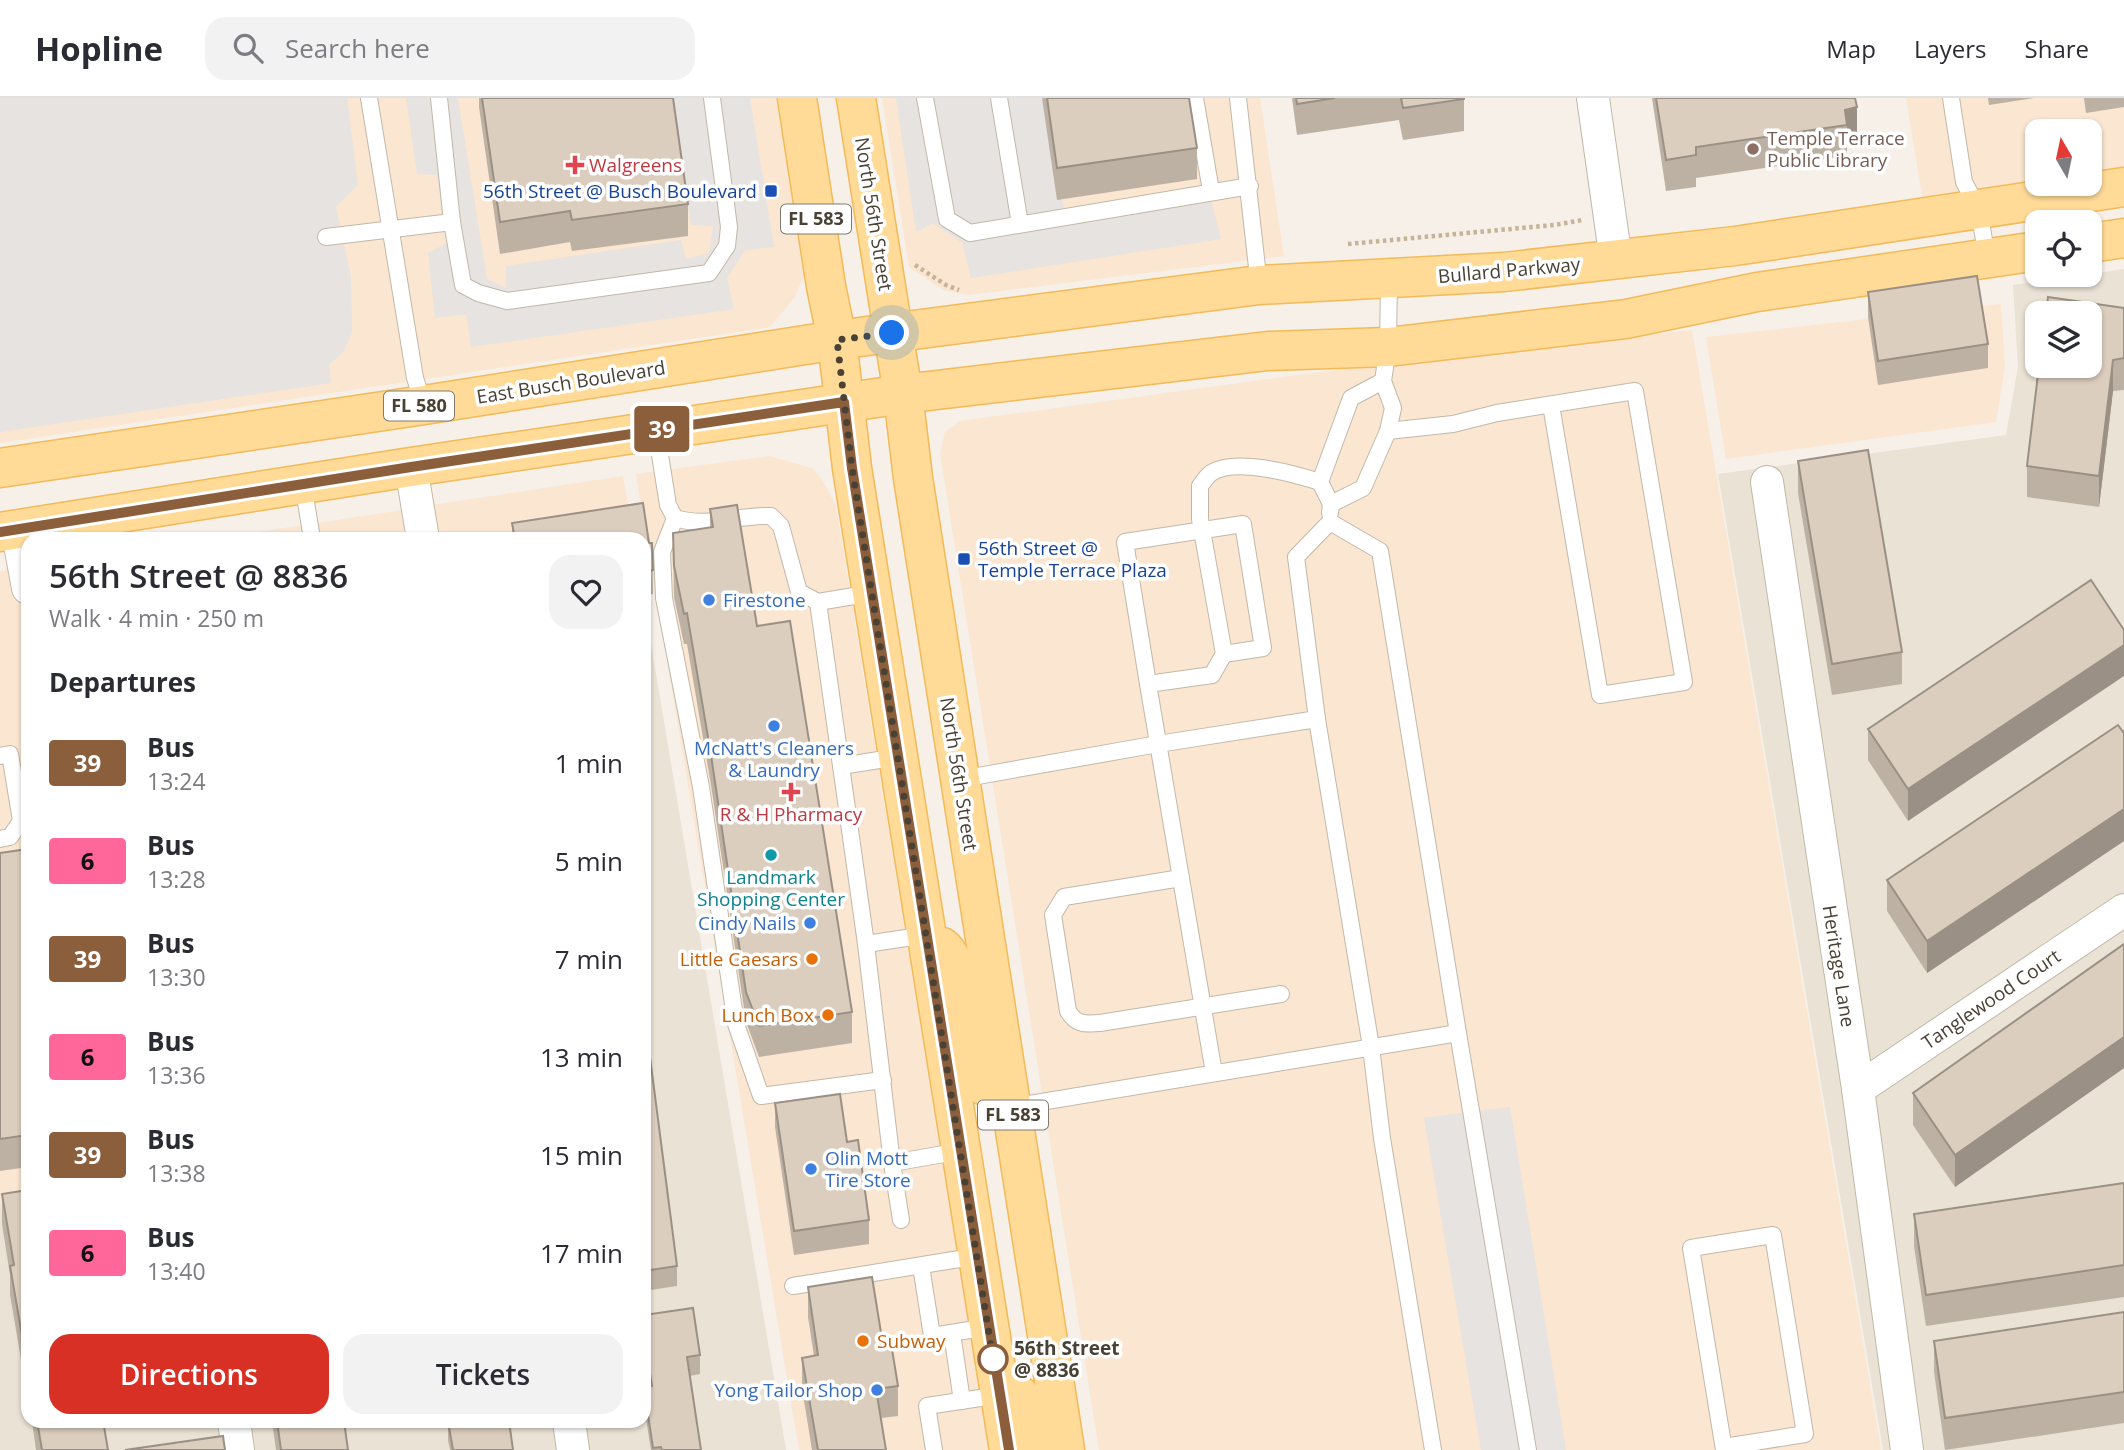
<!DOCTYPE html>
<html lang="en">
<head>
<meta charset="utf-8">
<style>
  body { margin:0; font-family:"Open Sans",sans-serif; background:#f2f2f3; color:#2b2b33; height:100vh; display:flex; flex-direction:column; font-size:26px; white-space:nowrap }
  * { box-sizing:border-box; margin:0 }
  p { font-size:23px; color:#7c7c81 }
  .icon { flex:none; width:38px; height:38px; fill:none; stroke:currentColor; stroke-width:2; stroke-linecap:round; stroke-linejoin:round }
  .map { position:relative; flex:1; overflow:hidden }
  .sheet { position:absolute; left:21px; top:434px; width:630px; height:896px; display:flex; flex-direction:column; background:#fff; border-radius:21px; box-shadow:0 2px 5px #0004 }
  .sheet>* { flex:none }
  .badge { padding:0 14px; border-radius:5px; font-size:24px; line-height:46px }
  .needle { width:46px; rotate:351deg }
  .controls { position:absolute; left:2025px; top:21px; display:grid; gap:14px }
  .controls a { display:grid; place-items:center; width:77px; height:77px; border-radius:14px; background:#fff; box-shadow:0 2px 5px #0004; font-size:35px }
  .you { position:absolute; width:35px; height:35px; margin:-18px; border:5px solid #fff; border-radius:50%; background:#1a73e8; box-shadow:0 0 0 10px #1a73e833 }
  .map>.badge { position:absolute; translate:-50% -50%; box-shadow:0 0 0 4px #fff }
  h2 { padding:0 28px; font-size:26px; line-height:63px }
  .round { display:grid; place-items:center; flex:none; width:74px; height:74px; border-radius:21px; background:#f2f2f3 }
  .overview { display:flex; align-items:center; justify-content:space-between; height:119px; padding:0 28px }
  h1 { font-size:33px; font-weight:600; line-height:52px }
  .primary-button { display:flex; gap:14px; margin-top:auto; padding:14px 28px }
  .primary-button a { flex:1; height:80px; border-radius:21px; background:#d93025; color:#fff; font-size:28px; font-weight:600; line-height:80px; text-align:center }
  .primary-button a+a { background:#f2f2f3; color:#2b2b33 }
  ul { padding:0; list-style:none }
  li { display:flex; align-items:center; gap:21px; height:98px; padding:0 28px }
  li div { flex:1 }
  li b { display:block; font-size:26px }
  li em { font-style:normal }
  li .badge { min-width:77px; font-weight:700; text-align:center }
  header { display:flex; align-items:center; gap:42px; box-sizing:border-box; height:98px; padding:0 35px; background:#fff; border-bottom:2px solid #e1e1e2 }
  header strong { font-size:33px }
  nav { display:flex; gap:38px; margin-inline-start:auto; font-size:24px }
  .search { width:490px; height:63px; background:#f2f2f3; display:flex; align-items:center; gap:18px; box-sizing:border-box; padding:0 24px; border-radius:21px; color:#7c7c81; font-size:26px }
  .map>svg:first-child { display:block }
  .residential { fill:#eae2d5; fill-rule:evenodd }
  .commercial { fill:#fae6d1 }
  .parking { fill:#e6e3e0 }
  .lines { fill:none; stroke-linecap:round; stroke-linejoin:round }
  .service-casing { stroke:#c2b8a9; stroke-width:18 }
  .minor-casing { stroke:#c2b8a9; stroke-width:34 }
  .primary-casing { stroke:#f2ba59; stroke-width:41 }
  .path { stroke:#c6b398; stroke-width:4.5; stroke-dasharray:3.5 3.5; stroke-linecap:butt }
  .service { stroke:#fff; stroke-width:16 }
  .minor { stroke:#fff; stroke-width:32 }
  .primary { stroke:#ffdb97; stroke-width:38 }
  .wall { fill:#bdb1a3 }
  .shaded-wall { fill:#9a9085 }
  .building { fill:#dccebe; stroke:#9a9085; stroke-width:2 }
  .line-casing { stroke:#fff; stroke-width:16 }
  .line { stroke:#8b5e3c; stroke-width:10 }
  .walk { stroke:#4a4135; stroke-width:7; stroke-dasharray:0 12.6 }
  .education-dot { fill:#8d6e63; stroke:#fff; stroke-width:2.5 }
  .health-dot { fill:#e0444e; stroke:#fff; stroke-width:2.5 }
  .transit-dot { fill:#1a4fb4; stroke:#fff; stroke-width:2.5 }
  .shop-dot { fill:#3f7fe0; stroke:#fff; stroke-width:2.5 }
  .culture-dot { fill:#0f9aa8; stroke:#fff; stroke-width:2.5 }
  .food-dot { fill:#e8710a; stroke:#fff; stroke-width:2.5 }
  .stop-dot { fill:#fff; stroke:#8b5e3c; stroke-width:3.5 }
  .labels { text-anchor:middle; stroke-width:7; stroke-linejoin:round; paint-order:stroke }
  .shield { fill:#fff; stroke:#807a72; stroke-width:2 }
  .shield-label { font-size:18px; font-weight:bold; fill:#4a4135 }
  .education-label { font-size:19px; fill:#785e54; stroke:#fff; text-anchor:start }
  .health-label { font-size:19px; fill:#be3a42; stroke:#fff; text-anchor:start }
  .transit-label { font-size:19px; fill:#164399; stroke:#fff; text-anchor:end }
  .street-label { font-size:19px; fill:#4a4135; stroke:#fff }
  .shop-label { font-size:19px; fill:#366cbe; stroke:#fff; text-anchor:start }
  .culture-label { font-size:19px; fill:#0d838f; stroke:#fff }
  .food-label { font-size:19px; fill:#c56008; stroke:#fff; text-anchor:end }
  .stop-label { font-size:19px; font-weight:bold; fill:#4a4135; stroke:#fff; text-anchor:start }
</style>
</head>
<body>
<header>
<strong>Hopline</strong>
<div class="search"><svg class="icon" aria-label="search" viewBox="0 0 24 24"><circle cx="10" cy="10" r="6"/><path d="M15 15l6 6"/></svg>Search here</div>
<nav><a>Map</a><a>Layers</a><a>Share</a></nav>
</header>
<div class="map">
<svg width="2124" height="1352" viewBox="0 0 2124 1352">
  <rect width="100%" height="100%" fill="#f6f0e8"/>
  <g class="residential">
    <path d="M2124,171v1181h-241l-165,-976 288,-39 12,-68 -5,-82zM2037,215h53v53h-53z"/>
    <path d="M650,540l136,812h-197l-5,-29h60v-782z"/>
    <path d="M28,1101v222h526l5,29h-559v-246z"/>
  </g>
  <g class="commercial">
    <path d="M0,0h776l28,177 -9,22 -25,30 -770,116z"/>
    <path d="M882,0h378l24,158 -316,39 -25,-5 -34,-23z"/>
    <path d="M1906,0h218v72l-34,5v-44h-53v53l-114,18z"/>
    <path d="M2001,206l4,62 -9,56 -270,37 -20,-122z"/>
    <path d="M1692,232l189,1120h-782l-159,-997 5,-21 15,-11 360,-49z"/>
    <path d="M769,358l43,12 9,10 15,28 153,944h-190l-163,-976z"/>
    <path d="M623,378l11,63h-196l-6,-34z"/>
    <path d="M403,412l5,29h-197z"/>
    <path d="M28,469v632l-28,5v-633z"/>
  </g>
  <g class="parking">
    <path d="M0,0h347l11,87 -22,22 15,70 1,55 -8,19 -15,14 2,18 -331,49z"/>
    <path d="M406,0h52l29,181 19,9v-22l175,-26 5,19 23,-6 4,-27 -22,-1 -21,-127h80l24,149 -29,3 -18,28 7,31 -263,38 -5,-33 -31,4 -7,-65 19,-10 -10,-68 -20,-1z"/>
    <path d="M896,0h150l20,123 145,-21 10,39 -250,39 -9,-35 -29,-20 -17,9z"/>
    <path d="M1510,1009l56,343h-85l-57,-332z"/>
  </g>
  <g class="lines">
    <defs>
      <g id="service">
        <path d="M369,0l46,280 9,27"/>
        <path d="M439,0l13,124"/>
        <path d="M925,0l22,121 23,14 280,-47"/>
        <path d="M999,0l21,126"/>
        <path d="M1195,0l16,93"/>
        <path d="M1238,0l21,187"/>
        <path d="M1951,0l13,84 15,28 8,48"/>
        <path d="M326,139l126,-15 11,63 15,8 29,8 202,-28 18,-27 2,-19 -17,-129"/>
        <path d="M656,332l12,75 7,13c32,10 62,-3 96,-2l10,10 18,66 19,10 54,-9"/>
        <path d="M1388,333l65,-7 44,-11 138,-22 49,291 -84,13 -49,-290"/>
        <path d="M303,386l9,55"/>
        <path d="M1331,406l32,-16 25,-57 5,-23 -10,-27 5,-34 1,-68"/>
        <path d="M1330,415l1,-9 -11,-22 31,-84 32,-17"/>
        <path d="M675,420l-13,34 2,46 37,189 35,237 25,72 122,-16"/>
        <path d="M818,504l48,342 26,219 9,57"/>
        <path d="M1148,586l-23,-142 118,-18 20,124 -39,6"/>
        <path d="M0,658l10,-2 11,67 -11,16 -10,2"/>
        <path d="M841,668l57,-9"/>
        <path d="M961,681l197,-35 159,-25"/>
        <path d="M1181,780l-117,19 -11,18 15,96c8,14 17,13 32,12l181,-29"/>
        <path d="M866,846l60,-9"/>
        <path d="M1458,935l70,417"/>
        <path d="M1214,975l-66,-389 64,-9 12,-21 -24,-135v-33c3,-4 7,-10 11,-13 24,-16 84,1 109,9"/>
        <path d="M1011,1009l447,-74 -78,-482 -50,-29 -34,35 21,162 54,328 11,91 51,312"/>
        <path d="M892,1065l69,-12"/>
        <path d="M921,1168l11,70 56,-9"/>
        <path d="M793,1188l185,-30"/>
        <path d="M952,1235l10,68"/>
        <path d="M1724,1349l81,-13 -32,-199 -82,13 33,202"/>
        <path d="M934,1352l-7,-44 73,-11"/>
      </g>
      <g id="minor">
        <path d="M1593,0l23,162"/>
        <path d="M411,369l12,72"/>
        <path d="M1767,384l91,607 49,361"/>
        <path d="M17,431l11,59"/>
        <path d="M1858,991l266,-179"/>
        <path d="M234,1323l4,29"/>
        <path d="M569,1323l4,29"/>
      </g>
      <g id="primary">
        <path d="M797,0l29,188 11,54 15,128 157,982"/>
        <path d="M856,0l47,296 10,84 152,972"/>
        <path d="M2090,145l34,-5"/>
        <path d="M0,370l424,-63 413,-65 422,-55 245,-13 231,-26 389,-59"/>
        <path d="M0,434l411,-65 492,-73 365,-43 120,-4 238,-28 131,-27 280,-41"/>
        <path d="M942,849c22,16 35,109 40,138"/>
        <path d="M1009,1296l11,2 10,23 7,31"/>
      </g>
    </defs>
    <use href="#service" class="service-casing"/>
    <use href="#minor" class="minor-casing"/>
    <use href="#primary" class="primary-casing"/>
    <g class="path">
      <path d="M1348,146l206,-19 29,-5"/>
      <path d="M915,167l31,20 13,5"/>
    </g>
    <use href="#service" class="service"/>
    <use href="#minor" class="minor"/>
    <use href="#primary" class="primary"/>
  </g>
  <g class="wall">
    <path d="M479,0h194l15,106v32l-116,15 -2,-9 -70,12 -21,-147z"/>
    <path d="M1042,0h147l8,50v31l-140,21z"/>
    <path d="M1292,0h172v33l-61,9 -4,-20 -102,15z"/>
    <path d="M1652,0h203l2,41 -10,2v15l-151,22v9l-30,4z"/>
    <path d="M1988,0h46l-45,7z"/>
    <path d="M2084,0h40v9l-38,6z"/>
    <path d="M1868,194l120,52v24l-110,17 -10,-68z"/>
    <path d="M2124,210v82l-11,1 -14,116 -72,-10v-31z"/>
    <path d="M1798,363l104,191v32l-70,11 -34,-202z"/>
    <path d="M643,405l6,40h3l1,51 -9,2v-57h-132v-16z"/>
    <path d="M710,411l47,117 95,386v31l-93,14 -13,-35 -35,-237 -24,-141h-3l-10,-47 -1,-64 37,-6z"/>
    <path d="M2091,482l-183,241 -40,-61v-31z"/>
    <path d="M2124,633v110l-197,132 -40,-62v-31z"/>
    <path d="M28,751v318l-28,4v-318z"/>
    <path d="M2124,846v124l-169,119 -42,-62v-32z"/>
    <path d="M644,913l33,255v20l-33,5z"/>
    <path d="M775,1005l72,39 22,78v24l-75,11 -19,-128z"/>
    <path d="M2124,1085v114l-198,29 -12,-80v-32z"/>
    <path d="M28,1092v210l-18,-105v-20l-8,-51v-30z"/>
    <path d="M808,1189l75,58 15,41v30l-17,2 5,32h-74l-10,-62v-30l12,-2 -6,-39z"/>
    <path d="M2124,1214v111l-179,27 -11,-78v-31z"/>
    <path d="M644,1217l56,40v19l-10,2 11,74h-50l-7,-43v-20l5,-1 -5,-31z"/>
    <path d="M32,1323h71l5,29h-72z"/>
    <path d="M272,1323h72l4,29h-72z"/>
    <path d="M448,1323l65,29h-63l-2,-10z"/>
  </g>
  <g class="shaded-wall">
    <path d="M1857,9v32l-10,2v-16l-2,-15z"/>
    <path d="M2113,262v31l-14,116v-31z"/>
    <path d="M2124,547v31l-216,145v-32z"/>
    <path d="M2124,711v32l-197,132v-32z"/>
    <path d="M2124,939v31l-169,119v-32z"/>
  </g>
  <g class="building">
    <path d="M482,0h191l15,106 -116,16 -2,-9 -70,11z"/>
    <path d="M1047,0h142l8,50 -140,20z"/>
    <path d="M1296,0h39l-38,6z"/>
    <path d="M1401,0h63v1l-61,9z"/>
    <path d="M1656,0h199l2,9 -12,3 2,15 -151,22v8l-30,5z"/>
    <path d="M1977,178l11,68 -110,17 -10,-69z"/>
    <path d="M2048,199l76,11v50l-11,2 -14,116 -72,-10 12,-100h51v-53h-44z"/>
    <path d="M1868,352l34,202 -70,12 -34,-203z"/>
    <path d="M643,405l6,40h3l1,27 -9,2v-33h-129l-3,-16z"/>
    <path d="M737,407l20,121 33,-5 62,391 -93,14 -13,-34 -35,-237 -24,-142 -3,1 -10,-48 -1,-33 40,-6 -3,-18z"/>
    <path d="M2091,482l33,50v15l-216,144 -40,-60z"/>
    <path d="M2118,627l5,7 1,-1v78l-197,132 -40,-61z"/>
    <path d="M28,751v286l-28,4v-286z"/>
    <path d="M2124,846v93l-169,118 -42,-62z"/>
    <path d="M644,913l33,255 -33,5z"/>
    <path d="M840,996l7,48 11,-2 11,80 -75,11 -19,-128z"/>
    <path d="M2124,1085v82l-198,30 -12,-81z"/>
    <path d="M28,1092v180l-18,-104 4,-1 -12,-71z"/>
    <path d="M872,1179l11,68 8,-2 7,43 -22,3 10,61h-68l-16,-92 16,-3 -10,-68z"/>
    <path d="M693,1210l7,47 -13,2 14,93h-39l-1,-3 -8,1 -9,-60v-1l8,-1 -8,-49v-22z"/>
    <path d="M2124,1214v80l-179,26 -11,-77z"/>
    <path d="M37,1323h66l5,29h-66z"/>
    <path d="M277,1323h67l4,29h-67z"/>
    <path d="M448,1323h61l4,29h-60z"/>
    <path d="M223,1338l2,14h-100z"/>
  </g>
  <g class="lines">
    <defs>
      <path id="line" d="M0,434l411,-65 433,-65 8,66 157,982"/>
    </defs>
    <use href="#line" class="line-casing"/>
    <use href="#line" class="line"/>
    <path class="walk" d="M892,235l-55,7 15,128 141,891"/>
  </g>
  <circle class="education-dot" cx="1753" cy="51" r="7"/>
  <g class="health-dot">
    <path d="M571.5 56.5h7v7h7v7h-7v7h-7v-7h-7v-7h7z"/>
    <path d="M787.5 683.5h7v7h7v7h-7v7h-7v-7h-7v-7h7z"/>
  </g>
  <g class="transit-dot">
    <rect x="764" y="86" width="14" height="14" rx="3.5"/>
    <rect x="957" y="454" width="14" height="14" rx="3.5"/>
  </g>
  <g class="shop-dot">
    <circle cx="709" cy="502" r="7"/>
    <circle cx="774" cy="628" r="7"/>
    <circle cx="810" cy="825" r="7"/>
    <circle cx="811" cy="1071" r="7"/>
    <circle cx="877" cy="1292" r="7"/>
  </g>
  <circle class="culture-dot" cx="771" cy="757" r="7"/>
  <g class="food-dot">
    <circle cx="812" cy="861" r="7"/>
    <circle cx="828" cy="917" r="7"/>
    <circle cx="863" cy="1243" r="7"/>
  </g>
  <circle class="stop-dot" cx="993" cy="1261" r="14"/>
  <g class="labels">
    <g class="shield">
      <rect x="781" y="106.5" width="70" height="29" rx="5"/>
      <rect x="384" y="293.5" width="70" height="29" rx="5"/>
      <rect x="978" y="1002.5" width="70" height="29" rx="5"/>
    </g>
    <g class="shield-label">
      <text x="816" y="127">FL 583</text>
      <text x="419" y="314">FL 580</text>
      <text x="1013" y="1023">FL 583</text>
    </g>
    <g class="education-label">
      <text x="1767" y="47">Temple Terrace<tspan x="1767" dy="22">Public Library</tspan></text>
    </g>
    <g class="health-label">
      <text x="589" y="74">Walgreens</text>
      <text x="791" y="723" text-anchor="middle">R &amp; H Pharmacy</text>
    </g>
    <g class="transit-label">
      <text x="757" y="100">56th Street @ Busch Boulevard</text>
      <text x="978" y="457" text-anchor="start">56th Street @<tspan x="978" dy="22">Temple Terrace Plaza</tspan></text>
    </g>
    <g class="street-label">
      <text transform="translate(874 116) rotate(81)" y="7">North 56th Street</text>
      <text transform="translate(1509 172) rotate(-5)" y="7">Bullard Parkway</text>
      <text transform="translate(571 284) rotate(-9)" y="7">East Busch Boulevard</text>
      <text transform="translate(959 676) rotate(81)" y="7">North 56th Street</text>
      <text transform="translate(1839 868) rotate(81)" y="7">Heritage Lane</text>
      <text transform="translate(1991 901) rotate(-34)" y="7">Tanglewood Court</text>
    </g>
    <g class="shop-label">
      <text x="723" y="509">Firestone</text>
      <text x="774" y="657" text-anchor="middle">McNatt's Cleaners<tspan x="774" dy="22">&amp; Laundry</tspan></text>
      <text x="796" y="832" text-anchor="end">Cindy Nails</text>
      <text x="825" y="1067">Olin Mott<tspan x="825" dy="22">Tire Store</tspan></text>
      <text x="863" y="1299" text-anchor="end">Yong Tailor Shop</text>
    </g>
    <g class="culture-label">
      <text x="771" y="786">Landmark<tspan x="771" dy="22">Shopping Center</tspan></text>
    </g>
    <g class="food-label">
      <text x="798" y="868">Little Caesars</text>
      <text x="814" y="924">Lunch Box</text>
      <text x="877" y="1250" text-anchor="start">Subway</text>
    </g>
    <g class="stop-label">
      <text x="1014" y="1257">56th Street<tspan x="1014" dy="22">@ 8836</tspan></text>
    </g>
  </g>
</svg>
<div class="controls">
<a><svg class="needle" viewBox="-14 -14 28 28"><path d="M0-13l5 13h-10z" fill="#e53935"/><path d="M0 13l5-13h-10z" fill="#7c7c81"/></svg></a>
<a><svg class="icon" aria-label="locate" viewBox="0 0 24 24"><circle cx="12" cy="12" r="6"/><path d="M12 2v4M12 18v4M2 12h4M18 12h4"/></svg></a>
<a><svg class="icon" aria-label="layers" viewBox="0 0 24 24"><path d="M12 4l9 5-9 5-9-5zM3 14l9 5 9-5"/></svg></a>
</div>
<div class="you" style="left:892px;top:235px"></div>
<b class="badge" style="left:662px;top:331px;background:#8b5e3c;color:#fff">39</b>
<section class="sheet">
<div class="overview"><div><h1>56th Street @ 8836</h1><p>Walk · 4 min · 250 m</p></div><a class="round"><svg class="icon" aria-label="heart" viewBox="0 0 24 24"><path d="M12 20l-8-8c-3-5 5-10 8-4 3-6 11-1 8 4z"/></svg></a></div>
<h2>Departures</h2>
<ul>
<li><span class="badge" style="background:#8b5e3c;color:#fff">39</span><div><b>Bus</b><p>13:24</p></div><em>1 min</em></li>
<li><span class="badge" style="background:#f69;color:#111">6</span><div><b>Bus</b><p>13:28</p></div><em>5 min</em></li>
<li><span class="badge" style="background:#8b5e3c;color:#fff">39</span><div><b>Bus</b><p>13:30</p></div><em>7 min</em></li>
<li><span class="badge" style="background:#f69;color:#111">6</span><div><b>Bus</b><p>13:36</p></div><em>13 min</em></li>
<li><span class="badge" style="background:#8b5e3c;color:#fff">39</span><div><b>Bus</b><p>13:38</p></div><em>15 min</em></li>
<li><span class="badge" style="background:#f69;color:#111">6</span><div><b>Bus</b><p>13:40</p></div><em>17 min</em></li>
</ul>
<div class="primary-button"><a>Directions</a><a>Tickets</a></div>
</section>
</div>
</body>
</html>
